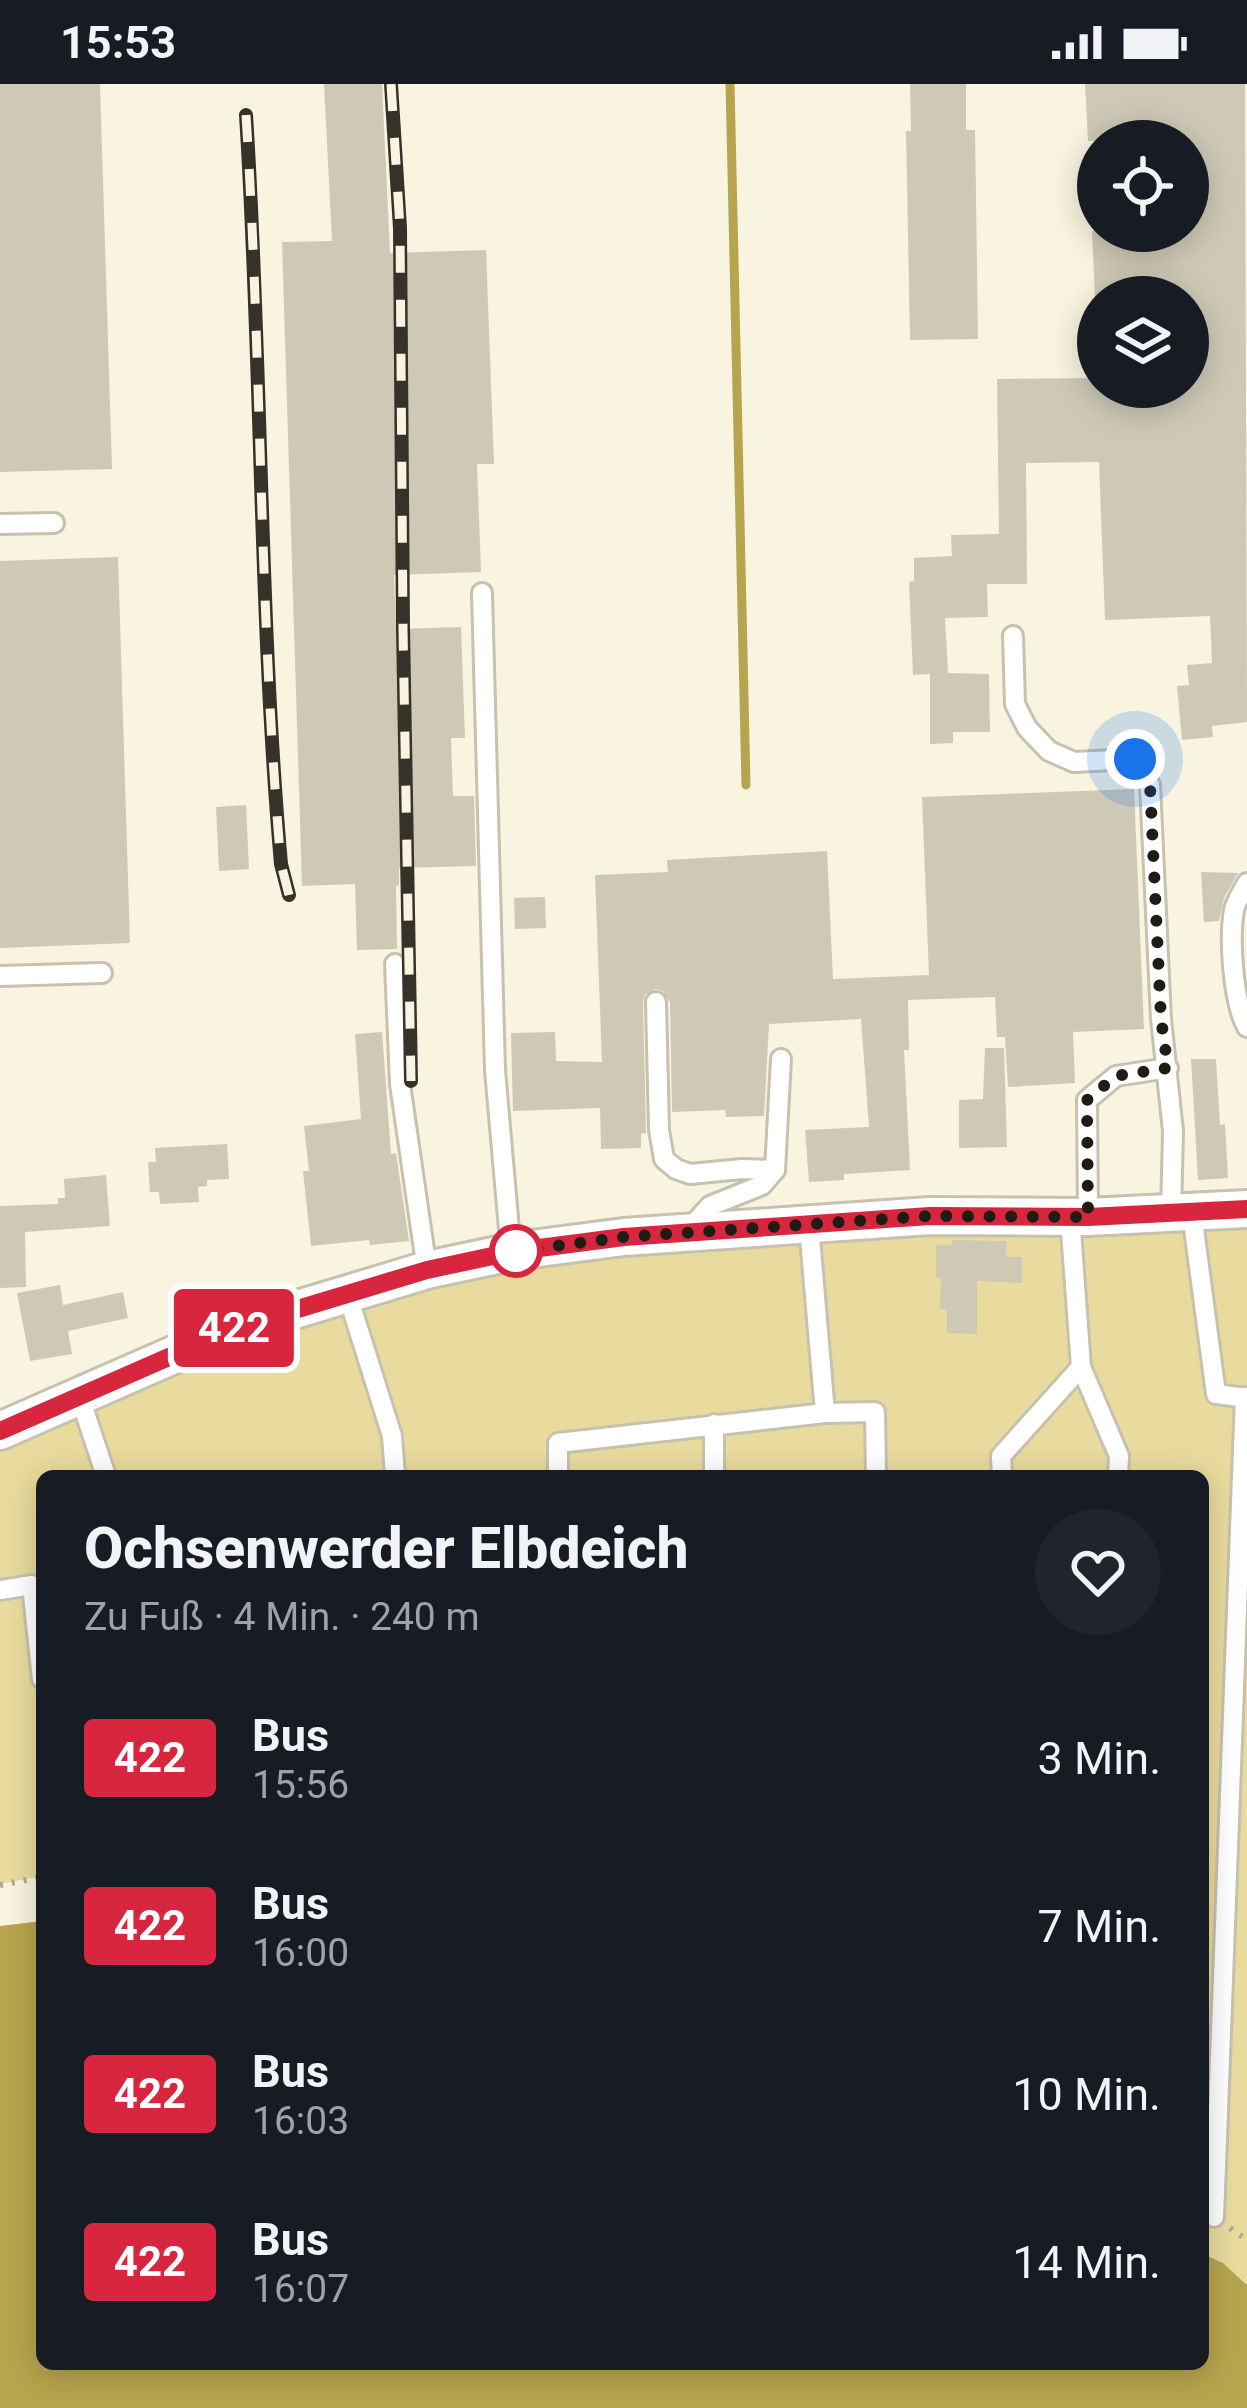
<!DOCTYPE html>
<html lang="de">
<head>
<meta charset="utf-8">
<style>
  body { margin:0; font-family:Roboto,sans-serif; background:#20242c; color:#f1f3f6; height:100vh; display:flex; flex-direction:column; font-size:45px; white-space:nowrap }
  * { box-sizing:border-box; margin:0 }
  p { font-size:39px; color:#9ea1a6 }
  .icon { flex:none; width:66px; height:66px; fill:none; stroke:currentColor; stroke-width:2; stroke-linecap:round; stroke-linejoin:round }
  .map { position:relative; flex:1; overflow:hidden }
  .details { position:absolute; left:36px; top:1386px; width:1173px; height:900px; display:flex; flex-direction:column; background:#171b24; border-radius:18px; box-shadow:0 6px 30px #0003 }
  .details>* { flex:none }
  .badge { padding:0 24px; border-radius:9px; font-size:42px; line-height:78px }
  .fabs { position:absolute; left:1077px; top:36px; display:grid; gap:24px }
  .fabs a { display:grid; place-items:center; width:132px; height:132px; border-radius:50%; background:#171b24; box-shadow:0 6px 30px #0003; font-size:60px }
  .you { position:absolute; width:60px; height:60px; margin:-30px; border:9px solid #fff; border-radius:50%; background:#1a73e8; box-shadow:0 0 0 18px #1a73e833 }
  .map>.badge { position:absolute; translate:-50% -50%; box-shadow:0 0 0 6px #fff }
  .round { display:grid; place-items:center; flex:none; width:126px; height:126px; border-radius:63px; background:#20242c }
  .overview { display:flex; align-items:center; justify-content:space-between; height:204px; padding:0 48px }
  h1 { font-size:57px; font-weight:800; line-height:90px }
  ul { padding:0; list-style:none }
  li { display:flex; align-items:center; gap:36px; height:168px; padding:0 48px }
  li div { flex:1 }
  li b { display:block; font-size:45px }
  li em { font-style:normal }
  li .badge { min-width:132px; font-weight:700; text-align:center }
  .status { display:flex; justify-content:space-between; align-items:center; height:84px; padding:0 60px; background:#171b24; direction:ltr }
  .status svg { height:33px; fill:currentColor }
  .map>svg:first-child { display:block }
  .green { fill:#e9db9d }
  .water { fill:#b7a44e }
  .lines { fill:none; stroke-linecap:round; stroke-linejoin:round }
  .stream { stroke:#b7a44e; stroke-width:9 }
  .building { fill:#cdc9b5 }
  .service-casing { stroke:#c6c2ae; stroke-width:24 }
  .minor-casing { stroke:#c6c2ae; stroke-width:42 }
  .path { stroke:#aca999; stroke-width:6; stroke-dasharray:3 9; stroke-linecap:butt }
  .service { stroke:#fff; stroke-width:18 }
  .minor { stroke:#fff; stroke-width:36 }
  .rail-casing { stroke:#35322a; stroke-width:14 }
  .rail { stroke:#f8f4df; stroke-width:9; stroke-dasharray:27; stroke-linecap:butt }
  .line-casing { stroke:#fff; stroke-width:27 }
  .line { stroke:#d7263d; stroke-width:18 }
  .walk { stroke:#1e1c15; stroke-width:12; stroke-dasharray:0 21.6 }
  .stop-dot { fill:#fff; stroke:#d7263d; stroke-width:6 }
</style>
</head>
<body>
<div class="status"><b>15:53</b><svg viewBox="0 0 49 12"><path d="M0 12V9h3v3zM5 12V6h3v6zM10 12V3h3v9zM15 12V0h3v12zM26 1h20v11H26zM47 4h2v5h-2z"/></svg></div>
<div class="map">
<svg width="1247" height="2324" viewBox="0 0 1247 2324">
  <rect width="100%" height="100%" fill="#f8f4df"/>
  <path class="green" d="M1247,1138v1063l-24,-22 -20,-9v-778h-1161v400l-42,8v-435l117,-58 114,-48 161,-49 144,-34 316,-26z"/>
  <path class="water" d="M42,1837v443h1161v-110l20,9 24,22v123h-1247v-482z"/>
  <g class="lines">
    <path class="stream" d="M730,0l16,701"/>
  </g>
  <g class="building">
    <path d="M0,0h100l12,385 -112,3z"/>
    <path d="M324,0h58l8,169 96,-3 8,214h-17l4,108 -87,3 2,54 65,-2 4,111h-14l2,58h21l2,70 -77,2v17l-3,1 1,63 -40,1 -2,-66 -53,2 -20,-644 50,-1z"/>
    <path d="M910,0h56v46h9l3,209 -68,1 -4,-209h5z"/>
    <path d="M1085,0h160l2,638 -35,4 1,11 -31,3 -5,-54 12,-1 -2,-20 25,-2 -2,-47 -105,4 -6,-158 -73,1 1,121h-40l1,33 -43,1 3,55h-3l44,1 1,58h-37v11l-23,1v-70l-17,1 -4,-93 5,-1v-23l38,-2 -1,-21 48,-1 -2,-155 101,-1v9h90v-90h-93l-3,-66h96v-90h-100z"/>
    <path d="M118,473l12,386 -130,5v-387z"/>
    <path d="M1134,705l10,240 -71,3 2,51 -67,4 -3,-50h-8l-2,-40 -87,3 1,50h-5l6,120 -66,4v6l-35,2 -4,-52 64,-3 -8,-108 -92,5 -5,92 -38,1 -1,-7 -53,2 -2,-110 -7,-11 -8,-2 -10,6 -2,7 3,131 -5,1v14l-40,1 -1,-41 -87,3 -2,-78 44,-1 1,29 46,1 -7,-187 73,-3 -1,-12 160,-9 6,128 96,-4 -7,-178z"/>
    <path d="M246,721l3,64 -30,2 -3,-64z"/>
    <path d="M1201,788l37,1 -14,25 -5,23 -15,1z"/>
    <path d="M545,813l1,31 -31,1 -1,-31z"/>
    <path d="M382,948l9,122 5,-1 13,88 -39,4 -1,-5 -58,6 -8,-75h6l-5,-45 57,-7 -6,-85z"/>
    <path d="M985,964h19l3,99 -48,1v-48l24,-1z"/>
    <path d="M1191,975h25l4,66 5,-1 3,54 -30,2z"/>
    <path d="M227,1060l2,35 -22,1v6l-9,1 1,15 -39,2 -1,-12h-9l-2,-30h8l-1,-14z"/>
    <path d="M106,1091l4,51 -85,6 1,55 -26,1v-82l58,-2v-6h7l-1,-19z"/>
    <path d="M952,1156l54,1v16h16v26l-45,-2v53l-30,-1v-24h-7l1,-31 -5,-1v-32h16z"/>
    <path d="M60,1201l3,20 60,-13 5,26 -60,13 4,23 -42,7 -13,-68z"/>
  </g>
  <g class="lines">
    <defs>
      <g id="service">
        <path d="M0,440l54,-1"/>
        <path d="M482,509l13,477 16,182"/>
        <path d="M1013,552l2,68 12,24 22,23 25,11 61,-3 15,26 11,234 12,112 -2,83"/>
        <path d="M1247,799c-4,8 -11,18 -13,27 -5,28 -1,93 13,117"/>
        <path d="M395,880l5,120 27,186"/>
        <path d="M0,892l102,-3"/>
        <path d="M656,918l3,128 5,29 12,10 14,5 52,-5 33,1"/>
        <path d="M1192,1130l24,180 31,4"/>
        <path d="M1070,1133l11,150 38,89 -1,20"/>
        <path d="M1088,1133l-1,-117 29,-24 52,-8"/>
        <path d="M809,1142l16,187"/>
        <path d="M689,1145l21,-23 52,-21 13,-15 6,-111"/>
        <path d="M347,1209l45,143 3,40"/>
        <path d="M79,1311l27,81"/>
        <path d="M558,1392v-33l267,-30 50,-1 1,64"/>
        <path d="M714,1392v-52"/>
        <path d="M1002,1392l-1,-20 80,-89"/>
        <path d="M0,1506l32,-5 10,94"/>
        <path d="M1214,2133l31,-820"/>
      </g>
      <path id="minor" d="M0,1347l235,-103 192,-58 89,-19 108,-14 306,-21 158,1 159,-8"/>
    </defs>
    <use href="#service" class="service-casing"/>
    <use href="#minor" class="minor-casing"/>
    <g class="path">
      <path d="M0,1801l42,-8"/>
      <path d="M1230,2144l17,12"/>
    </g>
    <use href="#service" class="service"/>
    <use href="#minor" class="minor"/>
    <defs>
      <g id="rail">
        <path d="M391,0l9,144 3,400 8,453"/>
        <path d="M246,31c16,249 13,500 35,749l8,31"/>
      </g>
    </defs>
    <use href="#rail" class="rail-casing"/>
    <use href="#rail" class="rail"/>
  </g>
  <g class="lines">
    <defs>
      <path id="line" d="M0,1347l235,-103 192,-58 89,-19 108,-14 306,-21 158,1 159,-8"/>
    </defs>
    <use href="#line" class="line-casing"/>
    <use href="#line" class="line"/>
    <path class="walk" d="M516,1167l108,-14 306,-21 158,1 -1,-117 29,-24 52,-8 -7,-49 -11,-234 -15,-26"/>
  </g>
  <circle class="stop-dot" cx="516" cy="1167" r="24"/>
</svg>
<div class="fabs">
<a><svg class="icon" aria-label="locate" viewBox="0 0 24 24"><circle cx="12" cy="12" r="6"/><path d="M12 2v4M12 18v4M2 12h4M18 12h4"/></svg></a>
<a><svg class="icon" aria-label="layers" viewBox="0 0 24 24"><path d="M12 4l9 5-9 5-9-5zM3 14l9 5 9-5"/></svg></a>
</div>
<div class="you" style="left:1135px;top:675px"></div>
<b class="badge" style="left:234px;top:1244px;background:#d7263d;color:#fff">422</b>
<section class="details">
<div class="overview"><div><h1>Ochsenwerder Elbdeich</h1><p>Zu Fuß · 4 Min. · 240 m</p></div><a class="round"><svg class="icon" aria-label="heart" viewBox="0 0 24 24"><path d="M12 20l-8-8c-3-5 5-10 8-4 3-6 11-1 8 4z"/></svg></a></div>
<ul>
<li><span class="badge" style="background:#d7263d;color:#fff">422</span><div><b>Bus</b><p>15:56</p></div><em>3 Min.</em></li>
<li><span class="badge" style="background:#d7263d;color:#fff">422</span><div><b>Bus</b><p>16:00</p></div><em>7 Min.</em></li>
<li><span class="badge" style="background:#d7263d;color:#fff">422</span><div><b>Bus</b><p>16:03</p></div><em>10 Min.</em></li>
<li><span class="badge" style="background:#d7263d;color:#fff">422</span><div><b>Bus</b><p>16:07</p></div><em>14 Min.</em></li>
</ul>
</section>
</div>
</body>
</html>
